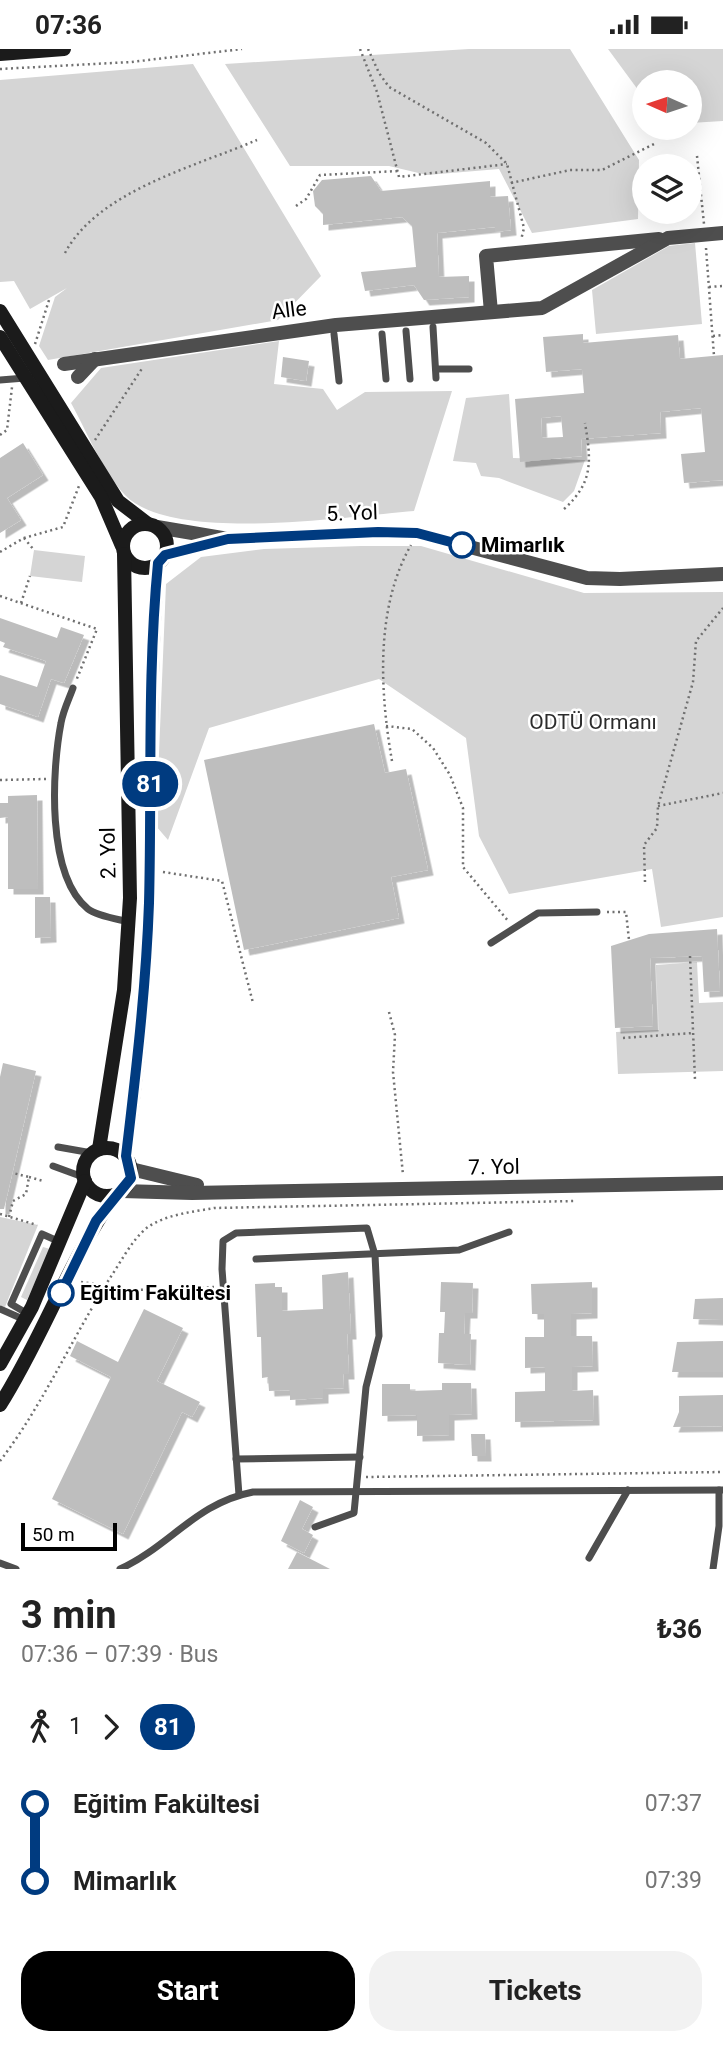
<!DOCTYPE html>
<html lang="en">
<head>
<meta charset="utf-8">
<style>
  body { margin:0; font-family:Roboto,sans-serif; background:#f2f2f2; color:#222; height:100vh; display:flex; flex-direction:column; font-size:26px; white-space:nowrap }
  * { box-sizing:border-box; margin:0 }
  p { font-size:23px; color:#767676 }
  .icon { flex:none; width:38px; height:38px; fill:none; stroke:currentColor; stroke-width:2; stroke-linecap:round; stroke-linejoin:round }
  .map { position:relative; height:1520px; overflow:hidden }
  .sheet { display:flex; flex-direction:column; background:#fff; flex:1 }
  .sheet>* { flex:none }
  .badge { padding:0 14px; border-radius:23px; font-size:24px; line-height:46px }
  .needle { width:46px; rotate:273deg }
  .fabs { position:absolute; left:632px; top:21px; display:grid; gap:14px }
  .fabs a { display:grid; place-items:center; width:70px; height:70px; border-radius:50%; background:#fff; box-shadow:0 7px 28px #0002; font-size:35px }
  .scale { position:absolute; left:21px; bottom:18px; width:96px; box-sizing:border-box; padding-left:7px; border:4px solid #000; border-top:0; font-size:19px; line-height:24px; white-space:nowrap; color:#000; -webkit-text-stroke:5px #fff; paint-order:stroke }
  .map>.badge { position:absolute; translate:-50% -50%; box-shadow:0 0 0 4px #fff }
  .legs { display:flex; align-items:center; gap:10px; height:77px; padding:0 21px; font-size:23px }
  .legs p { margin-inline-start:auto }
  .head { display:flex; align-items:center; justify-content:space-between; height:119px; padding:0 21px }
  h1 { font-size:38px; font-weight:700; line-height:52px }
  .button { display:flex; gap:14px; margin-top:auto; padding:14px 21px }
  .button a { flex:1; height:80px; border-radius:28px; background:#000; color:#fff; font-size:28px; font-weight:700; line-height:80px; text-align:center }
  .button a+a { background:#f2f2f2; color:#222 }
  ul { padding:0 21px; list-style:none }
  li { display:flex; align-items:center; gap:24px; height:77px; font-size:26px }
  li i { display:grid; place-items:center; width:10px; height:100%; margin:0 9px; background:currentColor }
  li i::after { content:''; width:18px; height:18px; margin:-9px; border:5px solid; border-radius:50%; background:#fff }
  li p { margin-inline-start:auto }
  li:first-child i { background:linear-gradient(#0000 50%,currentColor 0) }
  li:last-child i { background:linear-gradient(currentColor 50%,#0000 0) }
  .status { display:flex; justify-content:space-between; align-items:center; height:49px; padding:0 35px; background:#fff; direction:ltr }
  .status svg { height:19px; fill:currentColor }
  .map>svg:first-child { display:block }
  .green { fill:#d5d5d5 }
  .building { fill:#bebebe; fill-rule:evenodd; filter:url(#shadow) }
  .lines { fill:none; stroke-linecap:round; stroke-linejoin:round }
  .path { stroke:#707070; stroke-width:2.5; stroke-dasharray:2 3.5; stroke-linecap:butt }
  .lane { stroke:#4e4e4e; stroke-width:7 }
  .street { stroke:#4e4e4e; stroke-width:14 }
  .secondary { stroke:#1b1b1b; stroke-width:14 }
  .line-1-casing { stroke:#fff; stroke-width:16 }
  .line-1 { stroke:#003b80; stroke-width:10 }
  .stop-1-dot { fill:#fff; stroke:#003b80; stroke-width:3.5 }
  .labels { text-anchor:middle; stroke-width:5; stroke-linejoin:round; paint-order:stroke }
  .street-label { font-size:21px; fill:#000; stroke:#fff }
  .stop-label { font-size:21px; font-weight:bold; fill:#000; stroke:#fff; text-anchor:start }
  .park-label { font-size:21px; fill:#2c2c2c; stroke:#fff }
</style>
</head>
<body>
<div class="status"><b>07:36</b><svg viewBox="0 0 49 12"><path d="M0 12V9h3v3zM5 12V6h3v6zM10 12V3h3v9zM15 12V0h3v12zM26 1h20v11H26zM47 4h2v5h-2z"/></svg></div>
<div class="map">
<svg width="723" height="1520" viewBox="0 0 723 1520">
  <defs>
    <filter id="shadow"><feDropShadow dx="5.5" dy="5.5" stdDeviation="0" flood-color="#0004"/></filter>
  </defs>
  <rect width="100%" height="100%" fill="#fff"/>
  <g class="green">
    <path d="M469,0h101l69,111 -1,59 -106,14 -33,-64 -72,6 -38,-9h-99l-65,-102z"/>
    <path d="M608,0h115v72l-33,2v-41h-46v16z"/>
    <path d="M193,15l128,212 -43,44 -230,40 -9,-14 16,-49 12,-9 -37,21 -16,-28 -14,1v-202z"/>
    <path d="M695,194l7,81 -106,10 -4,-44 77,-44z"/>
    <path d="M279,292l-5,43 49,5 14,21 28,-18 87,-1 -38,120c-64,5 -243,33 -289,-16 -23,-25 -38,-63 -54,-92l30,-35z"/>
    <path d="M509,345l4,64 72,2 -11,31 -11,11 -64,-24 -18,-2 -5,-13 -23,-2 13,-63z"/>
    <path d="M361,497h60l163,47 139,-1v325l-62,10 -9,-58 -143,25 -30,-58 -13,-98 -87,-59 -170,49 -41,112 -12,-14 10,-242 35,-27 63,-8z"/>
    <path d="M34,501l51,6 -3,26 -52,-6z"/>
    <path d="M697,913l2,41 24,-1v69l-105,3 -2,-42 43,-2 -3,-65z"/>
    <path d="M0,1168l38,8 -33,82 -5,-1z"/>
    <path d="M43,1198l7,2 -23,51 -6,-3z"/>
  </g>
  <g class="building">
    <path d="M371,127l10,15 109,-10v16l18,-1 3,34 -16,2v-5l-58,6 2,44 30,-1v21l-45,3 -10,-15 -49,6 -4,-19 55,-5 -4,-41 -10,-9 -79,8v-11l-8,-8 -2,-15 9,-11z"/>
    <path d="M583,285v9l95,-8 2,24 43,-4v125l-39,3 -3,-29 24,-2 -4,-44 -41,4 1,21 -80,6 1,17 -62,6 -5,-63 69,-6 -2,-24 -36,3 -3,-35zM561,367l2,21 -21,1 -1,-20z"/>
    <path d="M283,308l26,4 -3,20 -25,-4z"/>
    <path d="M23,394l20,32 -36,23 14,22 -21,13v-75z"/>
    <path d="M0,569l57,20 4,-11 23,8 -20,48 -13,-4 -13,38 -38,-13v-29l37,12 9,-26 -43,-14 2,-4 -5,-2z"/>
    <path d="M374,675l11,49 21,-4 22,101 -37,7 8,41 -155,32 -40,-190z"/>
    <path d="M37,746l1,94h-30v-72l-8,1v-15h8v-7z"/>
    <path d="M35,848h15l1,40 -16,1z"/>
    <path d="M717,880l3,62 -16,1 -2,-36 -52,2 3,68 -38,2 -4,-82 38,-12z"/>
    <path d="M3,1014l33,8 -32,138h-4v-132z"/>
    <path d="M348,1223l3,62h-4l2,40h-6l1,14 -21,1v9l-33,2v-10l-21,1 -1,-14 -6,1 -1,-41h-4l-2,-53 20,-1v4h7v24l41,-2 -1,-34z"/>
    <path d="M441,1233l32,1 -1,30h-7l-1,21h7l-1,31 -32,-2 1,-30h5l1,-21h-5z"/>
    <path d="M592,1233v31l-21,1v22h21l1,30 -21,1v24l21,-1 1,30 -79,2v-30l30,-1v-24l-20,1v-31h19v-23h-12l-1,-30z"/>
    <path d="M723,1249v22l-30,-1 2,-20z"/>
    <path d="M144,1260l39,19 -26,53 43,21 -8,15 -10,-5 -59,122 -71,-35 59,-122 -41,-21 7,-15 41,21z"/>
    <path d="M723,1292v31h-51l5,-30z"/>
    <path d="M442,1334h29l1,31 -23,1v20l-32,1v-21l-35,1v-32h28v7l32,-1z"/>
    <path d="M723,1346v31l-50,1 6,-15v-16z"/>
    <path d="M471,1385h14l1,22h-14z"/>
    <path d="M300,1451l13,7 -11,22 11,6 -9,18 -23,-12z"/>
    <path d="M297,1503l33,17h-42z"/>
  </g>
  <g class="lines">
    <g class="path">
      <path d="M360,0l17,43 22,85 108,-13"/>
      <path d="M368,0l11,24 10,14 97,56 21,21 17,64 -3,12"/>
      <path d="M0,20l131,-7 111,-13"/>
      <path d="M697,107l7,68"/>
      <path d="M511,134l59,-13h32l54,-27"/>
      <path d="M296,157l10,-7 14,-24 78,-4"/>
      <path d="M706,199l8,108"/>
      <path d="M65,204c33,-62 129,-86 192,-113"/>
      <path d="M709,238l14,-1"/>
      <path d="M713,287l10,-1"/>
      <path d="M35,295l15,-47"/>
      <path d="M0,386l7,-5 5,-43"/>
      <path d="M95,391l48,-73"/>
      <path d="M564,460c30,-27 27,-49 21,-86"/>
      <path d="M24,489l10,12"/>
      <path d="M0,503l24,-14 39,-11 16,-41"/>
      <path d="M0,547l97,33 -21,52"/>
      <path d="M21,554l9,-27"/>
      <path d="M386,677l26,3 21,19 17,27 13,33v59l46,55"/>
      <path d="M392,712c-12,-69 -17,-153 19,-216"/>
      <path d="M0,731l46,-1"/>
      <path d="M658,757l65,-13"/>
      <path d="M163,823l59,9 31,122"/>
      <path d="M645,833l-1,-37 13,-17 1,-22 35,-124 3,-41 27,-33"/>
      <path d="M607,863h19l3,28"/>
      <path d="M690,907l5,124"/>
      <path d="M389,963l6,23 -2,37 10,103"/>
      <path d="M623,989l70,-5"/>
      <path d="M29,1128l14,4"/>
      <path d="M0,1165l37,11"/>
      <path d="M9,1168l4,-16 13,-7 3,-17 -16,-4"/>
      <path d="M81,1233l56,8 77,-3"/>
      <path d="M0,1412c43,-56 72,-123 110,-183 11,-16 22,-39 38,-51 19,-13 45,-15 66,-19l362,-7"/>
      <path d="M366,1428l357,-5"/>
    </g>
    <g class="lane">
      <path d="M433,278l3,51"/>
      <path d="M406,282l4,48"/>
      <path d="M334,285l5,47"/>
      <path d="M382,285l4,45"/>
      <path d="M436,320h33"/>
      <path d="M0,331l25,-2"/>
      <path d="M73,639c-4,11 -10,23 -12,35 -9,47 -15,152 27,186 9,7 29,10 41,13"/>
      <path d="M491,894l47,-30 59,-1"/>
      <path d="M58,1098l34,6"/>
      <path d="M53,1117l30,11"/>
      <path d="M256,1210l203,-9 50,-18"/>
      <path d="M0,1260l25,11"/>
      <path d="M28,1265l-17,-10 31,-70 18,8"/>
      <path d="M236,1410l124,-2"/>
      <path d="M239,1446l-17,-226 1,-28 13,-8 131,-5 8,27 4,81 -13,51 -12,126 -39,14"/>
      <path d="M589,1509l39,-68"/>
      <path d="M0,1514l16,6"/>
      <path d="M120,1520c50,-23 76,-66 133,-77l470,-2"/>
      <path d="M713,1520l6,-43v-36"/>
    </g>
    <g class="street">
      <path d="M491,263l-5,-56 173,-17"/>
      <path d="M64,315l272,-39 206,-17 126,-70 55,-5"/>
      <path d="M78,328l17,-18"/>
      <path d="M157,478l71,12 150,-7 39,1 170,45 33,1 103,-5"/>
      <path d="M165,506l59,-15"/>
      <path d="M131,1120l66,16"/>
      <path d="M122,1142l70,2 531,-10"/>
    </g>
    <g class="secondary">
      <path d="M0,5l64,-5"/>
      <path d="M0,262l118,190 30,23"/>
      <path d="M0,288l101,160 21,49"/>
      <circle cx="145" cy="497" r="22"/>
      <circle cx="107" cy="1123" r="24"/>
      <path d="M99,1100l25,-159 6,-92 -6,-344"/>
      <path d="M126,1107c11,-84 20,-168 23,-253 3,-113 -1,-227 9,-340"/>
      <path d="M0,1315l32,-57 53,-126"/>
      <path d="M0,1356c43,-68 69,-145 115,-210"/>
    </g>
  </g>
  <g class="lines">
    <defs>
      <path id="line-1" d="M61,1244l35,-72 35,-43 -5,-22c10,-84 20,-168 23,-253 3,-113 -2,-227 9,-340l7,-8 63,-16 150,-7 39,1 45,12"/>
    </defs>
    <use href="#line-1" class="line-1-casing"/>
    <use href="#line-1" class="line-1"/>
  </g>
  <g class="stop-1-dot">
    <circle cx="462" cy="496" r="12"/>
    <circle cx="61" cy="1244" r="12"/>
  </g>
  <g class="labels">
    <g class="street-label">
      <text transform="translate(289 261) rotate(-7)" y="7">Alle</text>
      <text transform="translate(352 464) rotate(-2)" y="7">5. Yol</text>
      <text transform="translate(108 804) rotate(-91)" y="7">2. Yol</text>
      <text transform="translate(494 1118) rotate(-1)" y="7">7. Yol</text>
    </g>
    <g class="stop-label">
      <text x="481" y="503">Mimarlık</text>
      <text x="80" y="1251">Eğitim Fakültesi</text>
    </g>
    <g class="park-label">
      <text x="593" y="680">ODTÜ Ormanı</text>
    </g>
  </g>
</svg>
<div class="fabs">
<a><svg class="needle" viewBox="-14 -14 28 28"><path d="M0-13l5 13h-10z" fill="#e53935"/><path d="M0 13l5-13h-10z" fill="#767676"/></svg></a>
<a><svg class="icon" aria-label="layers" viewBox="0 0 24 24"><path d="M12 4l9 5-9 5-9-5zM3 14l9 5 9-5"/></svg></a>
</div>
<div class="scale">50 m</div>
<b class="badge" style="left:150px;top:735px;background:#003b80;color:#fff">81</b>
</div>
<section class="sheet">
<div class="head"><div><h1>3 min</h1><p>07:36 – 07:39 · Bus</p></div><b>₺36</b></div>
<div class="legs"><svg class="icon" aria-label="walk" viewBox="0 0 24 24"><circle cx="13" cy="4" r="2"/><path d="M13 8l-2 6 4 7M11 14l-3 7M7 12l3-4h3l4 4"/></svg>1<svg class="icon" aria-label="forward" viewBox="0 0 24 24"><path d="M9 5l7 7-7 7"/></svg><b class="badge" style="background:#003b80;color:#fff">81</b></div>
<ul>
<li><i style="color:#003b80"></i><b>Eğitim Fakültesi</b><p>07:37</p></li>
<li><i style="color:#003b80"></i><b>Mimarlık</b><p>07:39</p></li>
</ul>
<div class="button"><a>Start</a><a>Tickets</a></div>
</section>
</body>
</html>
